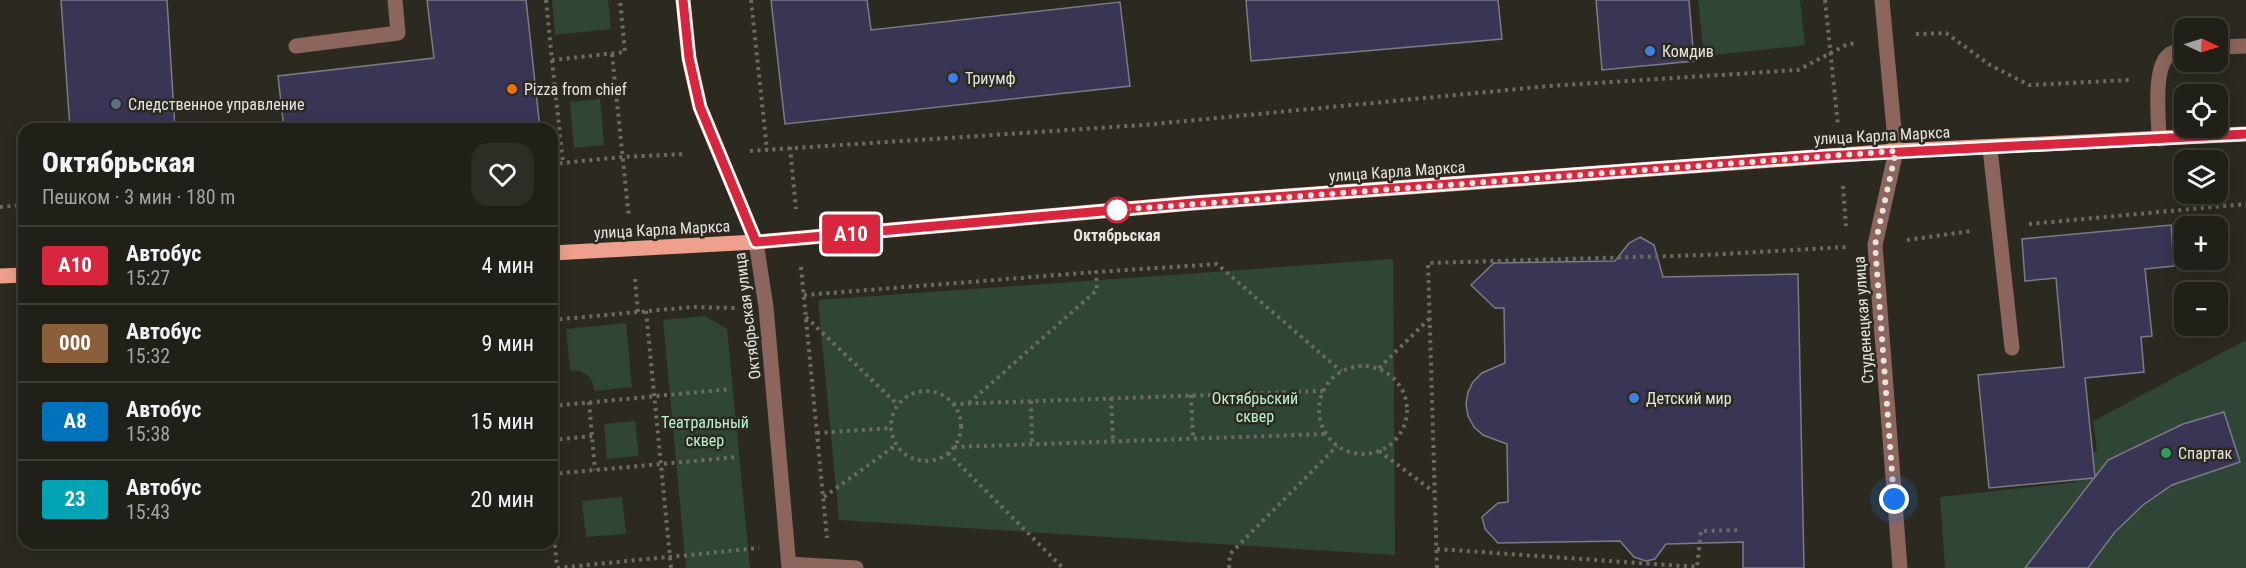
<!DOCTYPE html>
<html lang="ru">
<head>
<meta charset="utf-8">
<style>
  body { margin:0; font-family:"Roboto Condensed",sans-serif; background:#2d2d25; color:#f1f3f6; height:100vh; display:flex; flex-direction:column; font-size:22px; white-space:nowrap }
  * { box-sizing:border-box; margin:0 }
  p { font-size:20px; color:#a2a3a2 }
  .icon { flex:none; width:33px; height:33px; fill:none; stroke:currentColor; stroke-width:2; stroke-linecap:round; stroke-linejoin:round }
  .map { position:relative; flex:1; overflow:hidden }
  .side { position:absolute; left:18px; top:123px; width:540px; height:426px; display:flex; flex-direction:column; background:#212018; border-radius:18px; box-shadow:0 3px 15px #0003,0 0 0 2px #3e3e37 }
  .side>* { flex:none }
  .badge { padding:0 12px; border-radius:4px; font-size:21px; line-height:39px }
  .needle { width:39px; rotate:94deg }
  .fabs { position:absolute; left:2174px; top:18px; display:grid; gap:12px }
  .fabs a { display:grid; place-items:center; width:54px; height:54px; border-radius:12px; background:#212018; box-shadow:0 3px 15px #0003,0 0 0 2px #3e3e37; font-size:30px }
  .you { position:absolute; width:30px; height:30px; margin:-15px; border:4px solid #fff; border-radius:50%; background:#1a73e8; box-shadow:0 0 0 9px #1a73e833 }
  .map>.badge { position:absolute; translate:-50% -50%; box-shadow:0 0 0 3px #fff }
  .round { display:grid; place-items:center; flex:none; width:63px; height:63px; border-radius:18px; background:#2d2d25 }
  .summary { display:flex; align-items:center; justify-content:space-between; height:102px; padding:0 24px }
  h1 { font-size:28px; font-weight:800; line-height:45px }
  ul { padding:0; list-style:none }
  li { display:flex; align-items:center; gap:18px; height:78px; padding:0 24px; border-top:2px solid #3e3e37 }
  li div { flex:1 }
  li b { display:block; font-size:22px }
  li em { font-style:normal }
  li .badge { min-width:66px; font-weight:700; text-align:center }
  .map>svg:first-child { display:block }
  .green { fill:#2f4536 }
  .building { fill:#383555; stroke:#7b7b86; stroke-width:1.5 }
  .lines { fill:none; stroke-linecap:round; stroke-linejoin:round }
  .path { stroke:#6c6a62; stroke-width:4; stroke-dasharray:3 4.5; stroke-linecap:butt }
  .minor { stroke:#8c655c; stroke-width:15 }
  .major { stroke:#eea08d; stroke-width:15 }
  .line-casing { stroke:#fff; stroke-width:14 }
  .line { stroke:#d7263d; stroke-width:9 }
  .walk { stroke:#e6e4de; stroke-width:6; stroke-dasharray:0 10.8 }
  .shop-dot { fill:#3f7fe0; stroke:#2c2a20; stroke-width:2 }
  .food-dot { fill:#e8710a; stroke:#2c2a20; stroke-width:2 }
  .service-dot { fill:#5c6f8a; stroke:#2c2a20; stroke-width:2 }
  .stop-dot { fill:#fff; stroke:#d7263d; stroke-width:3 }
  .leisure-dot { fill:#2e9e5b; stroke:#2c2a20; stroke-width:2 }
  .labels { text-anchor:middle; stroke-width:5; stroke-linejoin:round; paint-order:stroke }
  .poi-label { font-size:16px; fill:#e6e4de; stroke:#2c2a20; text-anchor:start }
  .street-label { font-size:16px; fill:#e6e4de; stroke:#2c2a20 }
  .stop-label { font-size:16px; font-weight:bold; fill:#e6e4de; stroke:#2c2a20 }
  .park-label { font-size:16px; fill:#b8f5ca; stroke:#2c2a20 }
</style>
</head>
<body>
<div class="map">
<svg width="2246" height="568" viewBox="0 0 2246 568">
  <rect width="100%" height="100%" fill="#2c2a20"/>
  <g class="green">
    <path d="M552,0h56l3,29 -56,6z"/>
    <path d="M1698,0h102l5,45 -101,11z"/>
    <path d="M600,99l4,46 -30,3 -4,-46z"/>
    <path d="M1393,259l2,296 -556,-35 -21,-220z"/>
    <path d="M705,316l22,13 23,239h-64l-23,-248z"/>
    <path d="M626,323l6,64 -38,4c0,-14 -10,-22 -24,-20l-4,-42z"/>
    <path d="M2246,340v228h-301l-5,-71 137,-15 -2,-28 22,-3 -4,-30z"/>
    <path d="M635,421l4,35 -32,3 -3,-35z"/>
    <path d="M622,497l4,37 -40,3 -4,-36z"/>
  </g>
  <g class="building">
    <path d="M61,0h106l8,129h-105z"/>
    <path d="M427,0h99l14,129h-256l-6,-53 156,-18z"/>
    <path d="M771,0h96l4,30 249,-28 10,84 -345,38z"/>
    <path d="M1246,0h252l4,39 -251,22z"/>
    <path d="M1596,0h93l5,61 -92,9z"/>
    <path d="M2171,225l3,41 -29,3 7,67 -11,1 3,35 -59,6 10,99 13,-17 75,-36 41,-12 16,50 -68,23 -29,20 -28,27 -27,36h-63l69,-90 -105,10 -11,-113 86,-8 -8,-89 -31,3 -3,-42z"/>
    <path d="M1640,237l14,8 9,32 135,-3 6,294h-61v-26l-77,2 -11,15 -9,2 -12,-4 -14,-16 -122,2 -13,-14 -3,-12 16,-14 10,-1 -1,-58 -24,-9 -9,-8 -6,-11 -2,-12 2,-12 5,-10 9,-9 23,-10 -1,-55h-9l-24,-23 23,-22 121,-2 14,-18z"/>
  </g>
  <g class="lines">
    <g class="path">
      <path d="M546,0l6,60 73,-8 -5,-52"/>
      <path d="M751,0l16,150"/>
      <path d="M1825,0l13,125"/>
      <path d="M1916,34l30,-1 44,32 39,20 101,-5"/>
      <path d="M612,54l17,164"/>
      <path d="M552,60l11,103"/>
      <path d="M790,147l6,62"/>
      <path d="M750,151l394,-26 405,-39 249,-16 48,-25 9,-2"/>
      <path d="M552,164l71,-7 63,-3"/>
      <path d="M1843,186l3,40"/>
      <path d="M0,207l24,-2"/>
      <path d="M2029,224l217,-20"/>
      <path d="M1907,240l64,-9"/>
      <path d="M801,267l26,271"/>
      <path d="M635,279l3,33"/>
      <path d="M804,295l292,-23"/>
      <path d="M646,311l25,257"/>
      <path d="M806,317l92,88"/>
      <path d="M552,320l140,-13 43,1"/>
      <circle cx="1363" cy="410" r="44"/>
      <path d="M1379,368l50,-49"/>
      <circle cx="926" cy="426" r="35"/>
      <path d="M1191,395l2,43"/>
      <path d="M1111,398l2,43"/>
      <path d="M1031,401l1,43"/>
      <path d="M589,402l6,68"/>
      <path d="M969,403l128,-113 -1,-18 121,-8 124,107"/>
      <path d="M953,404l370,-13"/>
      <path d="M552,406l179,-17"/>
      <path d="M817,433l74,-5"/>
      <path d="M552,440l40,-4"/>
      <path d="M954,447l372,-13"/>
      <path d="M1379,451l55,41"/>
      <path d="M948,453l115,115"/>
      <path d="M552,474l185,-17"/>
      <path d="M824,497l72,-52"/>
      <path d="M552,515l5,52"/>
      <path d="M1437,549l260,18 4,-36 40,-1"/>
      <path d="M557,568l202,-20"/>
      <path d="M1229,568l1,-14 107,-108"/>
      <path d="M1437,568l-9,-305 277,-8 141,-8"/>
    </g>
    <g class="minor">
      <path d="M1882,0l14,151 -21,94 25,323"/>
      <path d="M296,46l102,-13 -3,-33"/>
      <path d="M2217,47l29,-1"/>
      <path d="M2159,139c0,-21 -7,-72 11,-85 4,-2 10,-3 14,-5"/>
      <path d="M1990,148l22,200"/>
      <path d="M756,242l10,65 23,261"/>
      <path d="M789,564l67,4"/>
    </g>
    <g class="major">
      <path d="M683,0l6,58 11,49 56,135"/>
      <path d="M552,253l204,-11 437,-39 703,-52 350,-17"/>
      <path d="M0,276l24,-1"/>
    </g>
  </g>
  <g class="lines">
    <defs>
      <path id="line" d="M683,0l6,58 11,49 56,135 437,-39 632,-47 421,-22"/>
    </defs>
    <use href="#line" class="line-casing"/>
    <use href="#line" class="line"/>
    <path class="walk" d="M1117,210l779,-59 -21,94 19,254"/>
  </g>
  <g class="shop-dot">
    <circle cx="1650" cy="51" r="6"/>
    <circle cx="953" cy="78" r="6"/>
    <circle cx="1634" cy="398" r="6"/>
  </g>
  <circle class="food-dot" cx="512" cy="89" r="6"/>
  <circle class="service-dot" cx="116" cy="104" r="6"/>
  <circle class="stop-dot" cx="1117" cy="210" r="12"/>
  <circle class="leisure-dot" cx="2166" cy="453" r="6"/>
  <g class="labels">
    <g class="poi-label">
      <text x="1662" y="57">Комдив</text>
      <text x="965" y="84">Триумф</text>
      <text x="524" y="95">Pizza from chief</text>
      <text x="128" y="110">Следственное управление</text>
      <text x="1646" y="404">Детский мир</text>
      <text x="2178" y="459">Спартак</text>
    </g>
    <g class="street-label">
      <text transform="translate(1882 135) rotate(-3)" y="6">улица Карла Маркса</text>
      <text transform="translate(1397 171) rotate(-4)" y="6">улица Карла Маркса</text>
      <text transform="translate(662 229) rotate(-3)" y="6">улица Карла Маркса</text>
      <text transform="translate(747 316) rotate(-97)" y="6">Октябрьская улица</text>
      <text transform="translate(1863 320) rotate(-94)" y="6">Студенецкая улица</text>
    </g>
    <g class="stop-label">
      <text x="1117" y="241">Октябрьская</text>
    </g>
    <g class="park-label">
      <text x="1255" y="404">Октябрьский<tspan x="1255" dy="18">сквер</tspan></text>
      <text x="705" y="428">Театральный<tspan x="705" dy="18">сквер</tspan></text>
    </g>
  </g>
</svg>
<div class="fabs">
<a><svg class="needle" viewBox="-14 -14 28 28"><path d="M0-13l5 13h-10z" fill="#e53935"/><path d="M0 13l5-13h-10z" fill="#a2a3a2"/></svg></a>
<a><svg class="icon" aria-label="locate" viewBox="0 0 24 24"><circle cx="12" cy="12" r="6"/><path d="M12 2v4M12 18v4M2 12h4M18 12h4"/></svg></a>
<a><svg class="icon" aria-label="layers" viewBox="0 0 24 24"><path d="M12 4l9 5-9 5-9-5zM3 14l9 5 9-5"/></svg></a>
<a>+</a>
<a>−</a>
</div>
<div class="you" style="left:1894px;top:499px"></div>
<b class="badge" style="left:851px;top:234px;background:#d7263d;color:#fff">А10</b>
<section class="side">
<div class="summary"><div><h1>Октябрьская</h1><p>Пешком · 3 мин · 180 m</p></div><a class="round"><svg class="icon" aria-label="heart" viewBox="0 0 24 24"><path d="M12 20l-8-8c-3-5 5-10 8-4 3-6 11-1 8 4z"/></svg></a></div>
<ul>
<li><span class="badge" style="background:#d7263d;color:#fff">А10</span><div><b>Автобус</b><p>15:27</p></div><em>4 мин</em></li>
<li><span class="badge" style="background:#8b5e3c;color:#fff">000</span><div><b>Автобус</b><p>15:32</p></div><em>9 мин</em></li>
<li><span class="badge" style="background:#0072bc;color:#fff">А8</span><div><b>Автобус</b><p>15:38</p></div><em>15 мин</em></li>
<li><span class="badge" style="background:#00a3b4;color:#fff">23</span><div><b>Автобус</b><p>15:43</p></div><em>20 мин</em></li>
</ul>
</section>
</div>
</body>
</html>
